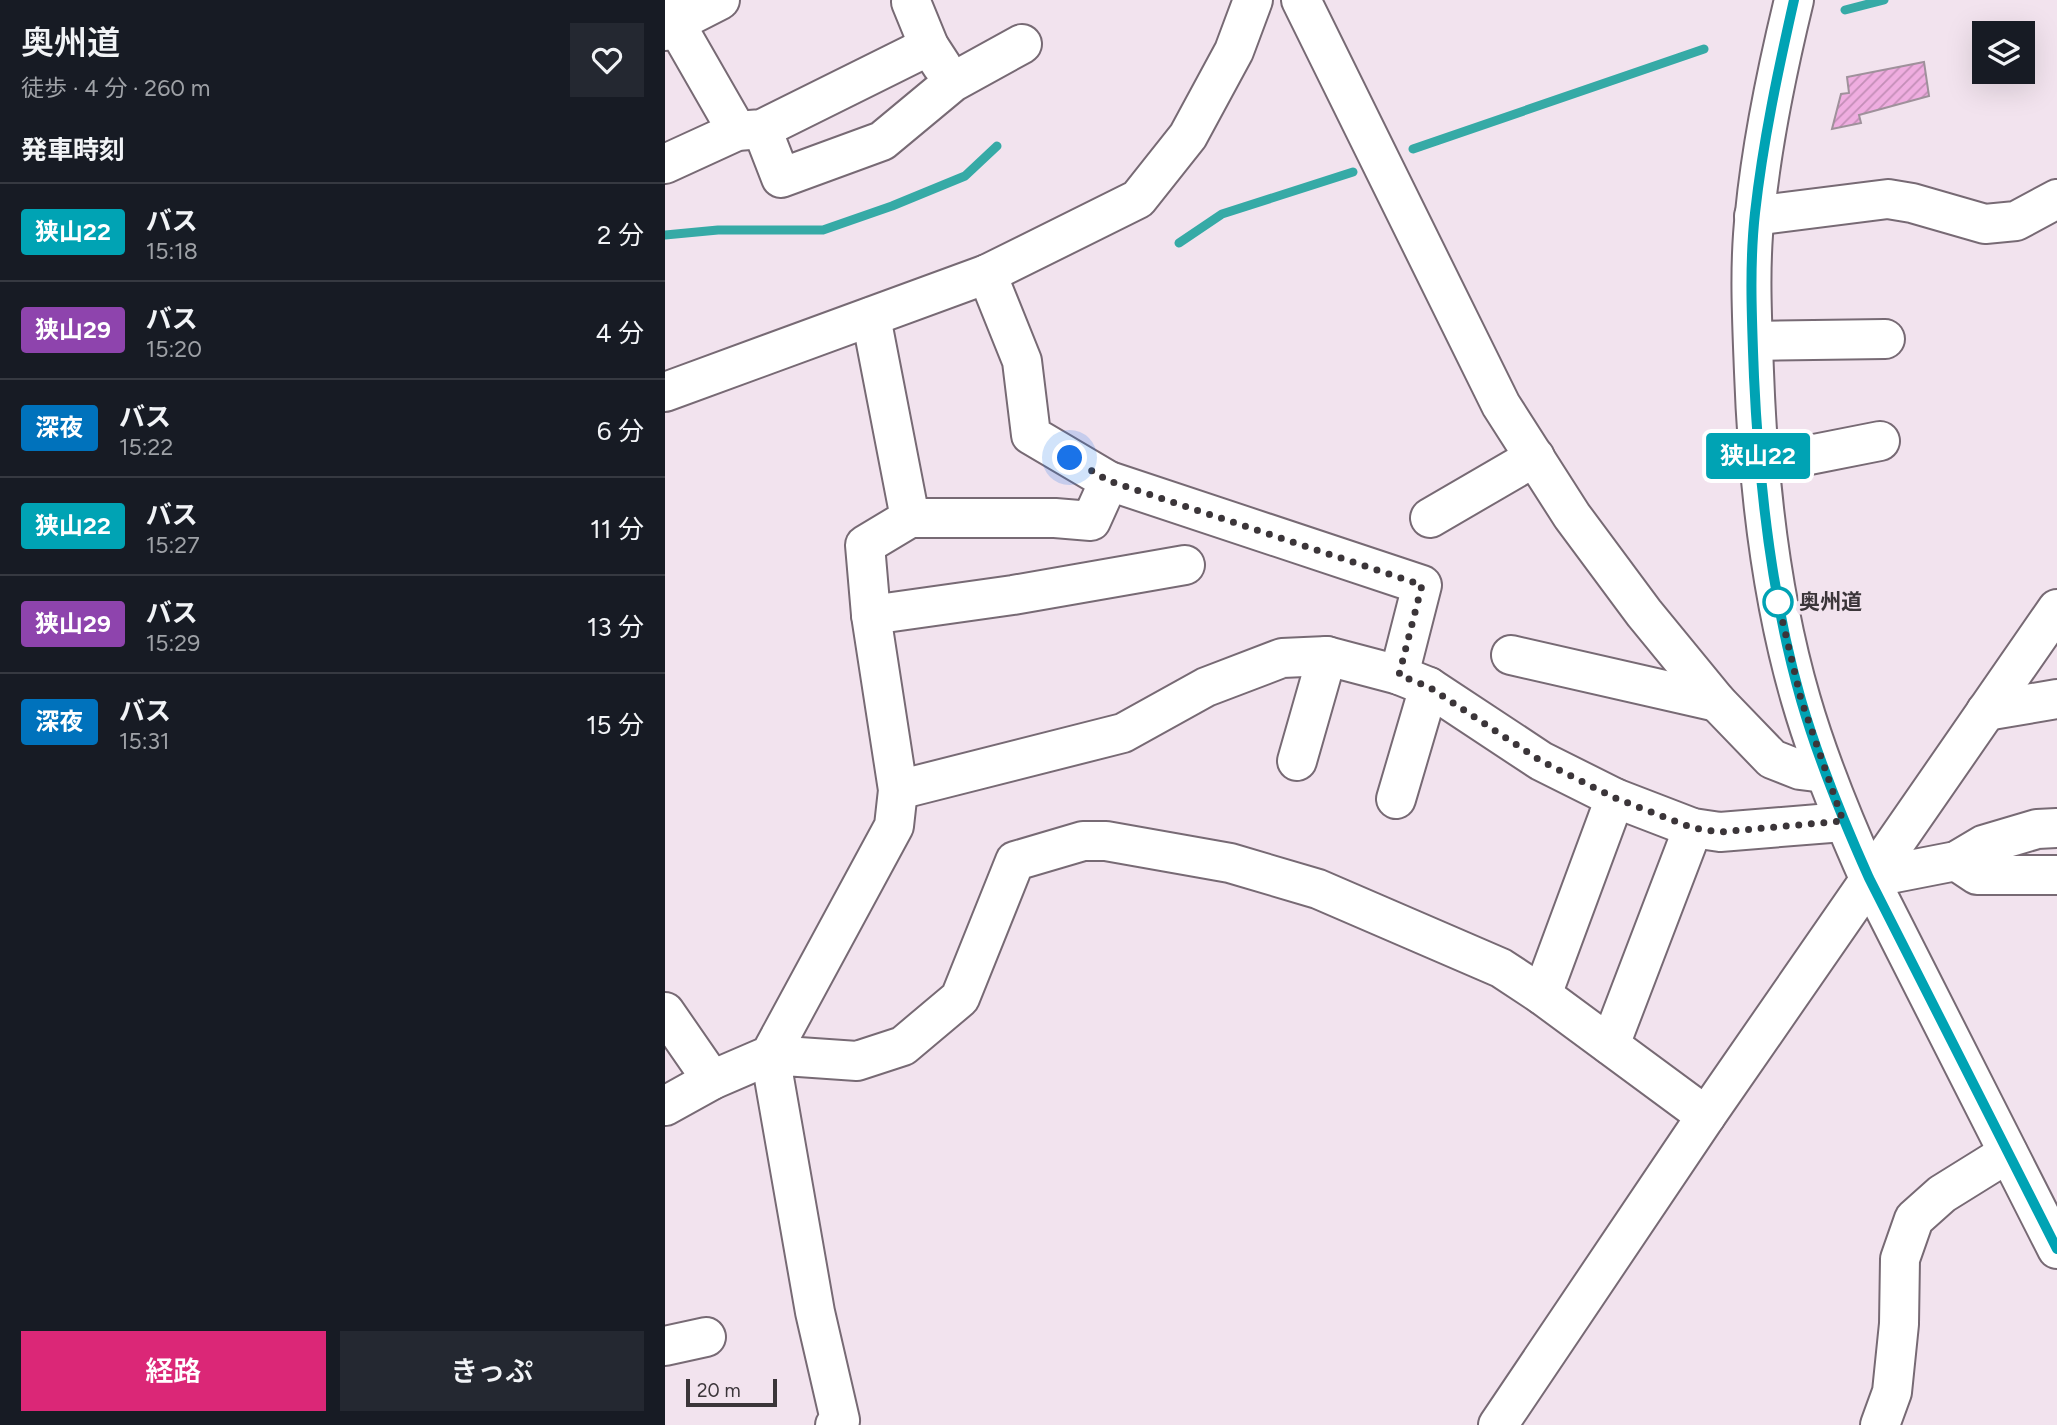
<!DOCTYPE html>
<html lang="ja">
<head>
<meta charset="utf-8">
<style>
  body { margin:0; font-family:Figtree,"Noto Sans JP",sans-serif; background:#242831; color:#f1f3f6; height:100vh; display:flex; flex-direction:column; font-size:26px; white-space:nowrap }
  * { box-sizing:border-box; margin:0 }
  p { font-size:23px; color:#9ea1a6 }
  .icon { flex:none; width:38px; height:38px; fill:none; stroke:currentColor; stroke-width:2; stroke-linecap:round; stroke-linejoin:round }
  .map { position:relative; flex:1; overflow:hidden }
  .drawer { display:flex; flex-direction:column; background:#171b24; width:665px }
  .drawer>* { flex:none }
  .badge { padding:0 14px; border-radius:5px; font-size:24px; line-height:46px }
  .controls { position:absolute; left:1307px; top:21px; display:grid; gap:14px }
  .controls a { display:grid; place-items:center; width:63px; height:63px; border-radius:0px; background:#171b24; box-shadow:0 7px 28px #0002; font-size:35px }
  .scale { position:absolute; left:21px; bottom:18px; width:91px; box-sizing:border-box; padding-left:7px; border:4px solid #3b3539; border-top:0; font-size:19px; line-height:24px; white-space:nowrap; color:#3b3539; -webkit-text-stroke:5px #f2e3ee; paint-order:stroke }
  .you { position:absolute; width:35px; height:35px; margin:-18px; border:5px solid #fff; border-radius:50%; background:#1a73e8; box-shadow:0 0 0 10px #1a73e833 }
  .map>.badge { position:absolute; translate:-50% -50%; box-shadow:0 0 0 4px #fff }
  h2 { padding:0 21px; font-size:26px; line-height:63px }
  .round { display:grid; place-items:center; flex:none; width:74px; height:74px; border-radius:0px; background:#242831 }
  .headline { display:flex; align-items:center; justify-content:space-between; height:119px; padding:0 21px }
  h1 { font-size:33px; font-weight:600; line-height:52px }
  .button { display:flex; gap:14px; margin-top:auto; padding:14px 21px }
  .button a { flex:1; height:80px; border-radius:0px; background:#db2777; color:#fff; font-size:28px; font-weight:600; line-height:80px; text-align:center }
  .button a+a { background:#242831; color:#f1f3f6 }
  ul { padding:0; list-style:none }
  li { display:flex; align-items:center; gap:21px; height:98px; padding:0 21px; border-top:2px solid #363941 }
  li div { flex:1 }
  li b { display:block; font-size:26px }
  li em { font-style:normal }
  li .badge { min-width:77px; font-weight:700; text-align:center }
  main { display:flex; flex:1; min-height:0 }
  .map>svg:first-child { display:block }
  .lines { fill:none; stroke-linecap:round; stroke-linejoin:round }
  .stream { stroke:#36aaa6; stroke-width:9 }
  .building { fill:url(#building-hatch); stroke:#9f919b; stroke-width:2 }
  .minor-casing { stroke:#776a74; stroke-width:42 }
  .minor { stroke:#fff; stroke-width:38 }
  .line-casing { stroke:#fff; stroke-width:16 }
  .line { stroke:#00a3b4; stroke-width:10 }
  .walk { stroke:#3b3539; stroke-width:7; stroke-dasharray:0 12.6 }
  .stop-dot { fill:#fff; stroke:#00a3b4; stroke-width:3.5 }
  .labels { text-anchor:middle; stroke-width:7; stroke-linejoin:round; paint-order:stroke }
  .stop-label { font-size:21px; font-weight:bold; fill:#3b3539; stroke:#f2e3ee; text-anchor:start }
</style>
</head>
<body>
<main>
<section class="drawer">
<div class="headline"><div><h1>奥州道</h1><p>徒歩 · 4 分 · 260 m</p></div><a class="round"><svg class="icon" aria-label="heart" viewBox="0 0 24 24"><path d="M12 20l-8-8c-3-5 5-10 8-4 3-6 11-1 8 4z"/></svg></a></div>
<h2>発車時刻</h2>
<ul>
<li><span class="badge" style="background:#00a3b4;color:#fff">狭山22</span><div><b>バス</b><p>15:18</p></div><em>2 分</em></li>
<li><span class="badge" style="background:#8e44ad;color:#fff">狭山29</span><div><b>バス</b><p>15:20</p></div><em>4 分</em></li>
<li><span class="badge" style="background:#0072bc;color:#fff">深夜</span><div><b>バス</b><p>15:22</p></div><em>6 分</em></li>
<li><span class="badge" style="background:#00a3b4;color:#fff">狭山22</span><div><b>バス</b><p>15:27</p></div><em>11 分</em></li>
<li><span class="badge" style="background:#8e44ad;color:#fff">狭山29</span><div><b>バス</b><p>15:29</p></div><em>13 分</em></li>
<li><span class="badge" style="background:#0072bc;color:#fff">深夜</span><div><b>バス</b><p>15:31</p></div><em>15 分</em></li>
</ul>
<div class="button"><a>経路</a><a>きっぷ</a></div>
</section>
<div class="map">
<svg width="1392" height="1425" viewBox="0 0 1392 1425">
  <defs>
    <pattern id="building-hatch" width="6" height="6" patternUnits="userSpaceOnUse" patternTransform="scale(1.75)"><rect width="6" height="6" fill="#efade0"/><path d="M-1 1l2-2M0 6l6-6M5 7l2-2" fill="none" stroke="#c38eb7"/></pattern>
  </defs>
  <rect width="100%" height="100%" fill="#f2e3ee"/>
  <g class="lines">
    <g class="stream">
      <path d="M1180,10l39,-10"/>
      <path d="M748,149l291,-100"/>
      <path d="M0,235l53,-5h105l69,-24 73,-30 32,-30"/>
      <path d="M514,243l43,-29 131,-42"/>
    </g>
  </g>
  <path class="building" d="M1259,62l5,34 -70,19 2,8 -29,6 9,-35 8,-1 -2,-16z"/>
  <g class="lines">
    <defs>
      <g id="minor">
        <path d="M636,0l200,405 71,111 72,97 73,89 55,57 28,11 24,3"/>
        <path d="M1129,0c-17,70 -32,141 -39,213 -6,52 -3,106 -1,159 4,110 16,222 47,328 18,62 42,120 68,178l188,371"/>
        <path d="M246,2l18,44 13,20"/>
        <path d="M0,10l10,13 62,108"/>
        <path d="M0,31l10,-8 45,-23"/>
        <path d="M97,129l19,49 101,-37 71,-59 69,-38"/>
        <path d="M0,164l72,-33 25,-2 167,-83"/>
        <path d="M1089,216l134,-17 24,4 73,21 31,-3 41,-22"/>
        <path d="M322,274l35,87 9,74 78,46 313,104 -23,90"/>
        <path d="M1088,341l132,-2"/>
        <path d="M0,392l322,-118 151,-75 50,-63 46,-85 19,-51"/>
        <path d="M1094,465l121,-24"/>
        <path d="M245,518h145l36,3 18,-40"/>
        <path d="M765,518l105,-61"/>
        <path d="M206,615l142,-20 172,-30"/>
        <path d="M846,655l206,47"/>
        <path d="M1321,711l71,-12"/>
        <path d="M632,761l30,-105"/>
        <path d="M233,790l225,-57 83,-46 76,-29 45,-2 72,19 30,12 112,74 74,37 78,30 27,4 123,-10"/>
        <path d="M731,799l33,-112"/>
        <path d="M1291,861l21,14h80"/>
        <path d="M1204,878l87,-17 27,-16 54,-16 20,-1"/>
        <path d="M877,995l73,-197"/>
        <path d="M0,1012l47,68"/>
        <path d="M945,1045l83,-217"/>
        <path d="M0,1106l47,-26 58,-25 124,-229 4,-36 -27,-175 -6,-70 45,-27 -39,-201"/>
        <path d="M0,1346l41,-9"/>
        <path d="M170,1425l5,-5 -25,-108 -45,-257 87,6 46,-15 57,-48 55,-137 68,-20h23l124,22 88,26 183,79 41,27 164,121"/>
        <path d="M833,1425l208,-309 351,-507"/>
        <path d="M1215,1425l12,-33 7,-68 1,-65 14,-40 28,-25 66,-41"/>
      </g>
    </defs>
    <use href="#minor" class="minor-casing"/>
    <use href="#minor" class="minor"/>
  </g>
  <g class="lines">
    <defs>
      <path id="line" d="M1129,0c-16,71 -31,141 -39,213 -6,54 -3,110 -1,164 5,108 17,219 47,323 18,62 42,120 68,178l188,371"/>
    </defs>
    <use href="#line" class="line-casing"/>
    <use href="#line" class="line"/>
    <path class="walk" d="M405,458l39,23 313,104 -23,90 30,12 112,74 74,37 78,30 27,4 123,-11 -42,-122 -23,-97"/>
  </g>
  <circle class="stop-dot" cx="1113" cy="602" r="14"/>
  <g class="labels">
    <g class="stop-label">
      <text x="1134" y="609">奥州道</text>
    </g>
  </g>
</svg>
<div class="controls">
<a><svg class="icon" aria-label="layers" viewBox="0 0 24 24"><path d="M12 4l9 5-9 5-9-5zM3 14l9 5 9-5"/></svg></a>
</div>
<div class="scale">20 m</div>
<div class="you" style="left:405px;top:458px"></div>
<b class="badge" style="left:1093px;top:456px;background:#00a3b4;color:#fff">狭山22</b>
</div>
</main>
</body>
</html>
